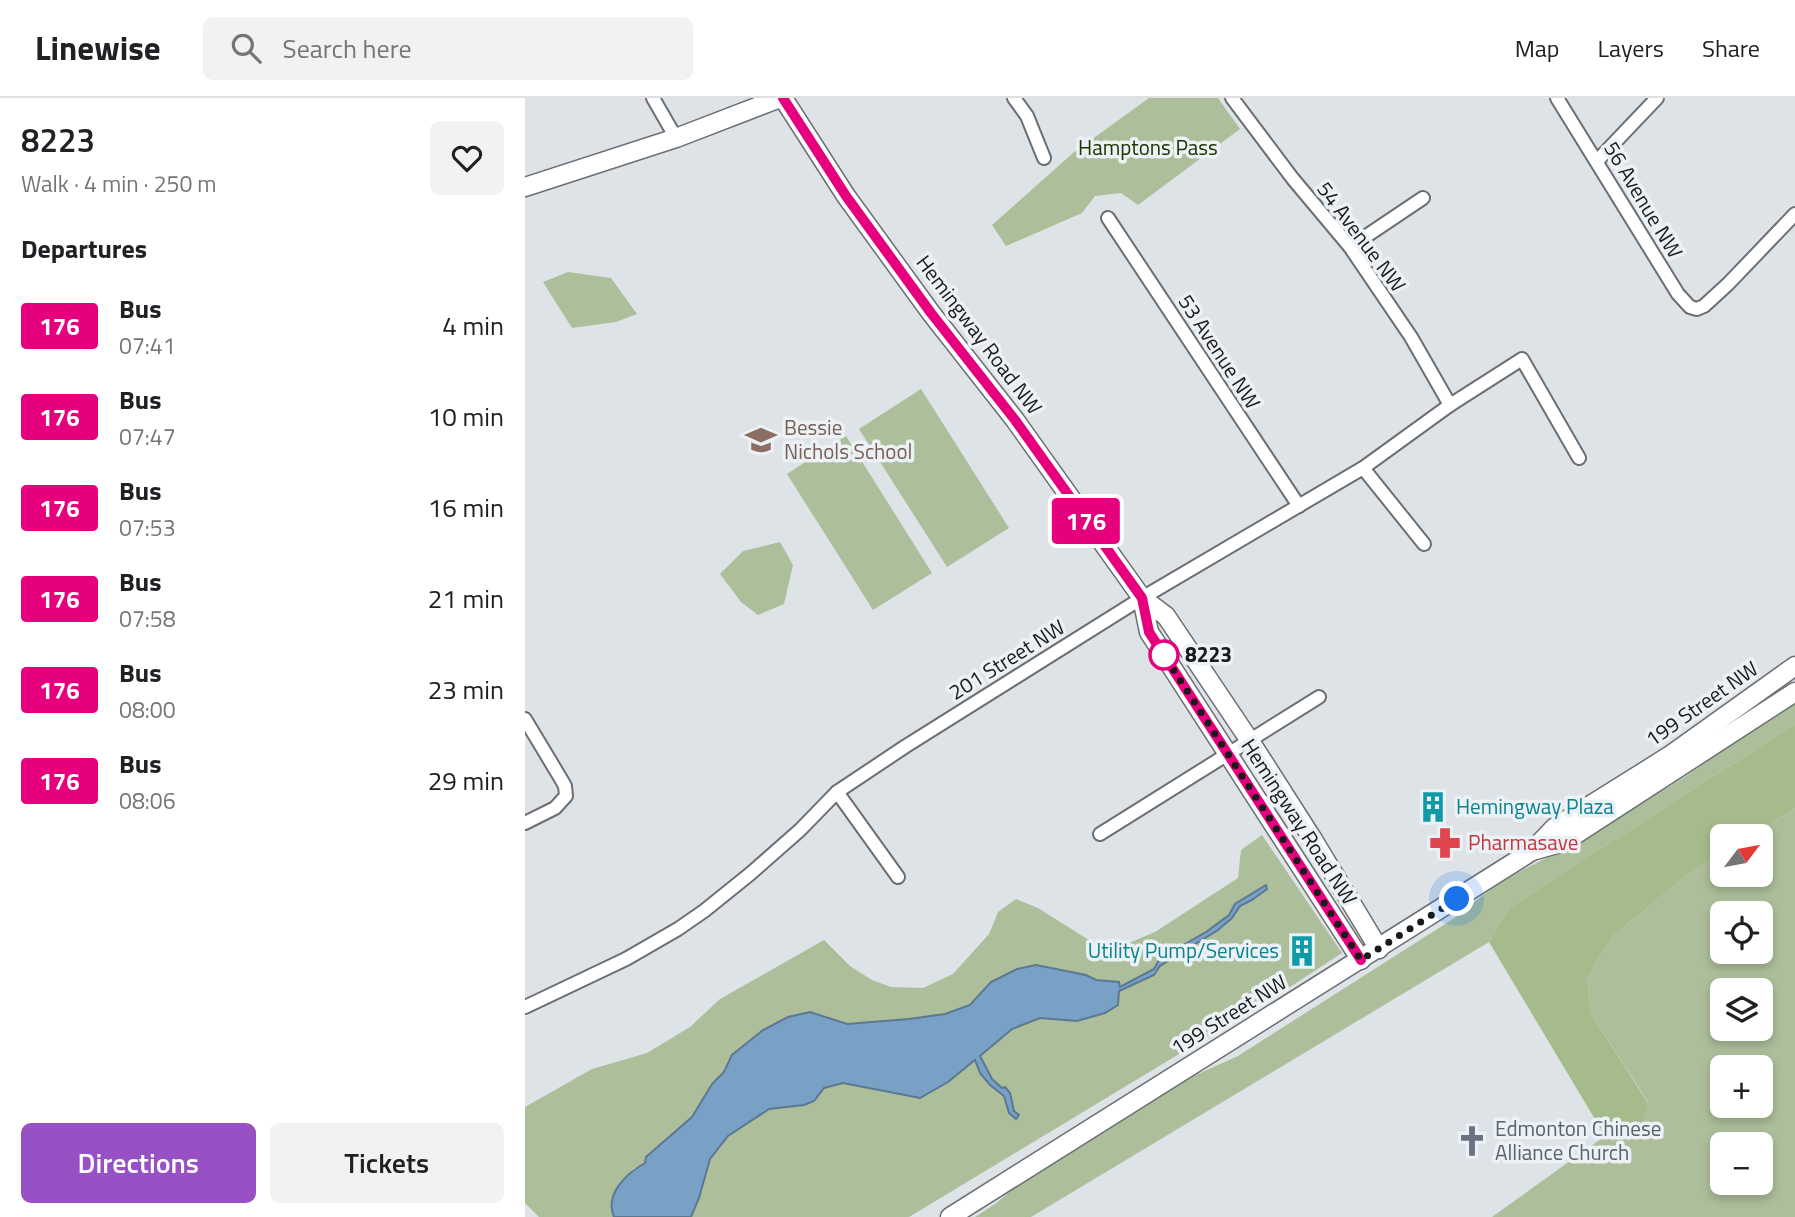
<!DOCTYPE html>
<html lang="en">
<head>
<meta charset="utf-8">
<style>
  body { margin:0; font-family:"Titillium Web",sans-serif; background:#f2f2f2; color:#202124; height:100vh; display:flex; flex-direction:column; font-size:26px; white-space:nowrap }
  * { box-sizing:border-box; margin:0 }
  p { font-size:23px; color:#757577 }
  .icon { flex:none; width:38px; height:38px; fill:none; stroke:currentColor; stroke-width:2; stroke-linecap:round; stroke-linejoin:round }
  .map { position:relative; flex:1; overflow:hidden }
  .side { display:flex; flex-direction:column; background:#fff; width:525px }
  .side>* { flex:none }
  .badge { padding:0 14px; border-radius:5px; font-size:24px; line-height:46px }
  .needle { width:46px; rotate:58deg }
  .fabs { position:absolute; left:1185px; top:726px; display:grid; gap:14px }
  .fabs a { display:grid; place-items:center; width:63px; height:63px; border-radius:10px; background:#fff; box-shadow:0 4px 10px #0003; font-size:35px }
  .you { position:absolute; width:35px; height:35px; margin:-18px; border:5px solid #fff; border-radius:50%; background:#1a73e8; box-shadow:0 0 0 10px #1a73e833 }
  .map>.badge { position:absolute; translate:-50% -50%; box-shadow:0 0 0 4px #fff }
  h2 { padding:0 21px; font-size:26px; line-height:63px }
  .round { display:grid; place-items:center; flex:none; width:74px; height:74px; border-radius:10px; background:#f2f2f2 }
  .head { display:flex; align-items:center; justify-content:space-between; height:119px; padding:0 21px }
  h1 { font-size:33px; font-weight:600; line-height:52px }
  .action { display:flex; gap:14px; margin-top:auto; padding:14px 21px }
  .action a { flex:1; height:80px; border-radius:10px; background:#9851c5; color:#fff; font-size:28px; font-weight:600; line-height:80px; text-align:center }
  .action a+a { background:#f2f2f2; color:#202124 }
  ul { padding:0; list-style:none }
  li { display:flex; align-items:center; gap:21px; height:91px; padding:0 21px }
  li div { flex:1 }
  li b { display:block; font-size:26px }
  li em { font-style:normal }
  li .badge { min-width:77px; font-weight:700; text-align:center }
  header { display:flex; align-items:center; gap:42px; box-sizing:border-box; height:98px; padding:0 35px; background:#fff; border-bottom:2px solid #e0e0e0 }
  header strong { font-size:33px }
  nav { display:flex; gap:38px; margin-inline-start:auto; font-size:24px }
  .search { width:490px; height:63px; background:#f2f2f2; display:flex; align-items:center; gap:18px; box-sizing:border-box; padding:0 24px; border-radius:10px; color:#757577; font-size:26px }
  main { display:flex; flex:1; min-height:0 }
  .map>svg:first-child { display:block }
  .green { fill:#acbe9a; fill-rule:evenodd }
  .forest { fill:#a5bb8c }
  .water { fill:#79a1c5; stroke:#5c7892; stroke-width:2 }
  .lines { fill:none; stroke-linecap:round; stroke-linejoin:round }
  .street-casing { stroke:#6b6f74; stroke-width:16 }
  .secondary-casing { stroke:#6b6f74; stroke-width:21 }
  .street { stroke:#fff; stroke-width:12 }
  .secondary { stroke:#fff; stroke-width:18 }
  .line-casing { stroke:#fff; stroke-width:16 }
  .line { stroke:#e6007e; stroke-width:10 }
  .walk { stroke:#181a1b; stroke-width:7; stroke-dasharray:0 12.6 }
  .stop-dot { fill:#fff; stroke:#e6007e; stroke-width:3.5 }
  .labels { text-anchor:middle; stroke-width:7; stroke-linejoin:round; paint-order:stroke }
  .park-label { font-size:21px; fill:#213400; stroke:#ebf1f5 }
  .street-label { font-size:21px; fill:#181a1b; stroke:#ebf1f5 }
  .education-label { font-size:21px; fill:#785e54; stroke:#ebf1f5; text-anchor:start }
  .stop-label { font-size:21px; font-weight:bold; fill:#181a1b; stroke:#ebf1f5; text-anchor:start }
  .culture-label { font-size:21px; fill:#0d838f; stroke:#ebf1f5; text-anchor:start }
  .health-label { font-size:21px; fill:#be3a42; stroke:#ebf1f5; text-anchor:start }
  .worship-label { font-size:21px; fill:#5b616d; stroke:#ebf1f5; text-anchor:start }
</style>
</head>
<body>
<header>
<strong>Linewise</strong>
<div class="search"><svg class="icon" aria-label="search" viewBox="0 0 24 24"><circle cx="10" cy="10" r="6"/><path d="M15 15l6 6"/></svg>Search here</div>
<nav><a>Map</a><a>Layers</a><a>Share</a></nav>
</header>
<main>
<section class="side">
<div class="head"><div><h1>8223</h1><p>Walk · 4 min · 250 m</p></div><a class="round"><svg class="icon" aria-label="heart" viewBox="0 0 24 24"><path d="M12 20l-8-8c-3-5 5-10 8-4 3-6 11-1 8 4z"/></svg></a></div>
<h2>Departures</h2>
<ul>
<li><span class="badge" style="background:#e6007e;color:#fff">176</span><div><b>Bus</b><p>07:41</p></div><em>4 min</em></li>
<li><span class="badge" style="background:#e6007e;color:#fff">176</span><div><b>Bus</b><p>07:47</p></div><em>10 min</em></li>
<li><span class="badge" style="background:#e6007e;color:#fff">176</span><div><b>Bus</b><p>07:53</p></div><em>16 min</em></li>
<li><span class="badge" style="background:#e6007e;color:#fff">176</span><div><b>Bus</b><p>07:58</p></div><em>21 min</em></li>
<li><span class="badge" style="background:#e6007e;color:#fff">176</span><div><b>Bus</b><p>08:00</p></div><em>23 min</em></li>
<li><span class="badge" style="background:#e6007e;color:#fff">176</span><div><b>Bus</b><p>08:06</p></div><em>29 min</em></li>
</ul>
<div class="action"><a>Directions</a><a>Tickets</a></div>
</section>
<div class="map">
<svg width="1270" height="1119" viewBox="0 0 1270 1119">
  <rect width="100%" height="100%" fill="#dee3e8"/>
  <g class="green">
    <path d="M624,0h69l22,31 -102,76 -17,-12 -26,3 -13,17 -76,33 -14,-21 81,-72z"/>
    <path d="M43,174l43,6 26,36 -21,8 -44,6 -29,-46z"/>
    <path d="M396,291l88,139 -62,39 -88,-138z"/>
    <path d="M321,338l86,137 -59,37 -86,-136z"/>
    <path d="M255,444l13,23 -9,39 -26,11 -17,-13 -21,-28 23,-23z"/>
    <path d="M1270,604v22l-285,183 -21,35 -458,275h-56l20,-13 27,-22 156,-99 60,-27 215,-137 48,-38 82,-42 100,-61 73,-51z"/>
    <path d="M1270,710v409h-303l113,-81 15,2 28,-36 -57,-88 -4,-36 26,-42 75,-62 34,-21v22h39v-39h-12zM1197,816h39v38h-39zM1197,892h39v39h-39zM1197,970h39v38h-39zM1197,1046h39v39h-39z"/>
    <path d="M737,737l80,118 -52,34 -381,230h-218l8,-19 11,-39 18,-23 41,-27 35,-4 10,-4 10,-13 19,-5 77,15 28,-16 28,-23 4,14 24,23 7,18 4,5 -5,-26c-7,-4 -14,-9 -19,-15 -5,-7 -6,-15 -12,-22l33,-27 28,-11 37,3 42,-30 35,-16 6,-9 58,-36 14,-12 8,-12 12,-6 14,-14 -31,18 -6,11 -23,17 -28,16 -8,7 -11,5 -5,9 -35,19v-6l-24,-2 -9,-5 -50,-10 -19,4 -25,13 -22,23 -25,9 -36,5 -62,5 -15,-4 -84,21 -16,14 -8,17 -12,12 -20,33 -46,40 -1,6 -12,6 -21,43 2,5h-75l-14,-14v-96l67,-38 55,-16 43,-26 30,-28 104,-59 26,26 22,14 19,7 32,1 30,-14 36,-40 9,-22 18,-13 22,9 51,32 33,6 33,-14 83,-54 3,-28z"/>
  </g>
  <path class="forest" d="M1270,626v84l-46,28h-27v17l-34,21 -75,62 -26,42 4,36 57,89 -6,17 -22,18 -15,-2 -116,-194 21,-35z"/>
  <path class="water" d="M741,787l1,4 -15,11 -12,6 -8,12 -14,12 -58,36 -6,9 -35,16 -1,14 -13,8 -28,8 -37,-3 -28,11 -32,27 12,23 10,9 3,-1 5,6 4,18 5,4 -3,4 -7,-6 -5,-17 -14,-11 -10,-12 -5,-13 -27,22 -28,16 -77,-15 -19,5 -10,13 -10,4 -35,4 -41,27 -18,23 -11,39 -8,19h-77c-10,-23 13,-44 31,-54l1,-6 46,-40 20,-33 12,-12 8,-17 31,-25 25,-13 22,-5 37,12 62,-5 36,-5 25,-9 21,-23 26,-13 19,-4 50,10 10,5 23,2 1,5 34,-18 5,-9 11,-5 8,-7 28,-16 23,-17 6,-11z"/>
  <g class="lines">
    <defs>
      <g id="street">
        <path d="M128,0l23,40"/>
        <path d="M489,0l13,18 17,42"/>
        <path d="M707,0l61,81 57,68 61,90 39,68"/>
        <path d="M1032,0l121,196 12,13 7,2 7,-3 24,-22 67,-70"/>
        <path d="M1072,63l60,-63"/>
        <path d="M583,120l191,288"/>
        <path d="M825,149l73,-49"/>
        <path d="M838,370l61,76"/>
        <path d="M0,621l36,60 4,7 1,10 -11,12 -30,15"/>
        <path d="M312,694l61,85"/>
        <path d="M575,736l219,-137"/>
        <path d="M0,909l101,-48 52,-30 26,-18 46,-37 50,-44 37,-38 69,-46 236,-148 221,-130 87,-63 72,-46 57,99"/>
      </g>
      <g id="secondary">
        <path d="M258,0l63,98 85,117 84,107 127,178 24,18 84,125 62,97 67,111"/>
        <path d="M0,89l151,-49 104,-40"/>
        <path d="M617,500l7,34 212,328"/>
        <path d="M1007,753l32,-9 231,-150"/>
        <path d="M425,1119l582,-366 22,-23 115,-72 126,-90"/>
      </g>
    </defs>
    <use href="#street" class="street-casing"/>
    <use href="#secondary" class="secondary-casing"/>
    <use href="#street" class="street"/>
    <use href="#secondary" class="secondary"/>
  </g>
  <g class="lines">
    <defs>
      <path id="line" d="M258,0l63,98 85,117 84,107 127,178 7,34 212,328"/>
    </defs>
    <use href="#line" class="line-casing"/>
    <use href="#line" class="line"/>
    <path class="walk" d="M639,557l-2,-3 199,308 96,-61"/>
  </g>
  <defs>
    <symbol id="school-bare" viewBox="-9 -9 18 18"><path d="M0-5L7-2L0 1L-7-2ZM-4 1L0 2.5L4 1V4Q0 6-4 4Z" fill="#8d6e63" stroke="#ebf1f5" stroke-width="2.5" paint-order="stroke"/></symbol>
    <symbol id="building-bare" viewBox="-9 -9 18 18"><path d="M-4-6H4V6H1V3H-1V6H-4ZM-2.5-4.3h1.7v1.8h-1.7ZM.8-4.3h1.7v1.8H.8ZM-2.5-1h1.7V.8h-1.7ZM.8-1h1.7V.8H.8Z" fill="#0f9aa8" stroke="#ebf1f5" stroke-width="2.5" paint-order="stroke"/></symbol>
    <symbol id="pharmacy-bare" viewBox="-9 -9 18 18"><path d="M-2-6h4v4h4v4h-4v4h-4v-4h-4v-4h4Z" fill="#e0444e" stroke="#ebf1f5" stroke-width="2.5" paint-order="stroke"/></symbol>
    <symbol id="church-bare" viewBox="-9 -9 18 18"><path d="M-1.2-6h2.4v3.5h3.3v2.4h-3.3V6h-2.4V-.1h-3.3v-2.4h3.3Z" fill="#6b7280" stroke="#ebf1f5" stroke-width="2.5" paint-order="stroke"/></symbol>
  </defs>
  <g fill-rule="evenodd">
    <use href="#school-bare" x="214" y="320" width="44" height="44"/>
    <use href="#building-bare" x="886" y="687" width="44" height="44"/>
    <use href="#pharmacy-bare" x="898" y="723" width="44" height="44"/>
    <use href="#building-bare" x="755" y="831" width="44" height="44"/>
    <use href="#church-bare" x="925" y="1021" width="44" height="44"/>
  </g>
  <circle class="stop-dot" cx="639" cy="557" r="14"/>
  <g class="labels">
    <g class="park-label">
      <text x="623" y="57">Hamptons Pass</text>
    </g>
    <g class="street-label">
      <text transform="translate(1118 102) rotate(59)" y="7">56 Avenue NW</text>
      <text transform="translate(836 139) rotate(53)" y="7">54 Avenue NW</text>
      <text transform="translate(454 237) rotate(53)" y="7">Hemingway Road NW</text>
      <text transform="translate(694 254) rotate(57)" y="7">53 Avenue NW</text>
      <text transform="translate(482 562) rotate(-32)" y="7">201 Street NW</text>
      <text transform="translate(1177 606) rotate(-35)" y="7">199 Street NW</text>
      <text transform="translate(774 724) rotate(57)" y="7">Hemingway Road NW</text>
      <text transform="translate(704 917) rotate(-32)" y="7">199 Street NW</text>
    </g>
    <g class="education-label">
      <text x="259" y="337">Bessie<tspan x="259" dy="24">Nichols School</tspan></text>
    </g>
    <g class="stop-label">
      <text x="660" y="564">8223</text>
    </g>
    <g class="culture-label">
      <text x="931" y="716">Hemingway Plaza</text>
      <text x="754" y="860" text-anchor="end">Utility Pump/Services</text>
    </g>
    <g class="health-label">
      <text x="943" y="752">Pharmasave</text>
    </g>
    <g class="worship-label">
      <text x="970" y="1038">Edmonton Chinese<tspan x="970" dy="24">Alliance Church</tspan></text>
    </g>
  </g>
</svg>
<div class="fabs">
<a><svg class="needle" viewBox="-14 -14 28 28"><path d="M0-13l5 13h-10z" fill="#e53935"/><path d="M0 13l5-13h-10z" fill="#757577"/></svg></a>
<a><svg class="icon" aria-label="locate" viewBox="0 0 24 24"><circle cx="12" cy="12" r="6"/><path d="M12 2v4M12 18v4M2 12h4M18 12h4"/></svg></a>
<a><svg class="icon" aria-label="layers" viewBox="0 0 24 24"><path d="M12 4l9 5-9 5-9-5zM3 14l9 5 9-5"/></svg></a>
<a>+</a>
<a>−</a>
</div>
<div class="you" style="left:932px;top:801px"></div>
<b class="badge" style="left:561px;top:423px;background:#e6007e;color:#fff">176</b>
</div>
</main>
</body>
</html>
